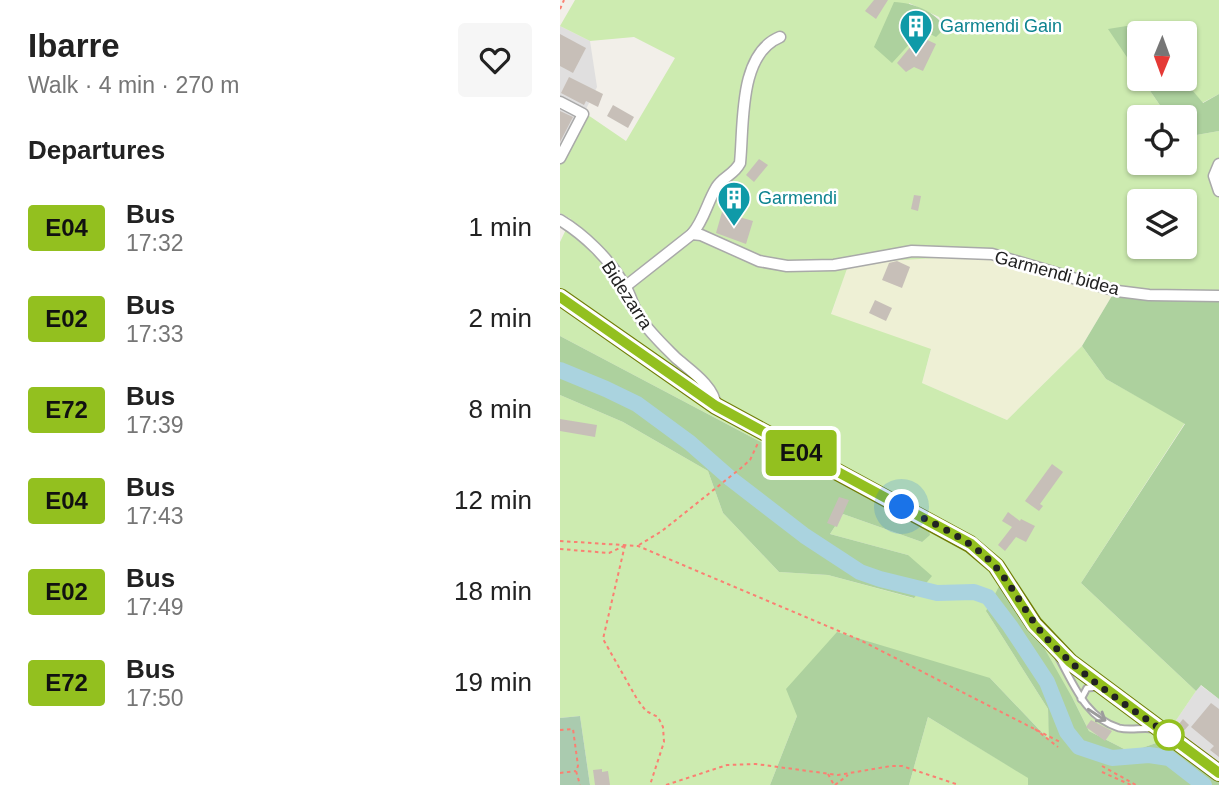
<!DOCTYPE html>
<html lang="en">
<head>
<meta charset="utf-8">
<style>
  body { margin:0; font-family:Arial,sans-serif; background:#f6f6f6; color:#222; height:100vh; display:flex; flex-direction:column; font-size:26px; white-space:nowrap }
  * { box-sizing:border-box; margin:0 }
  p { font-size:23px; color:#767676 }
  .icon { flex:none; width:38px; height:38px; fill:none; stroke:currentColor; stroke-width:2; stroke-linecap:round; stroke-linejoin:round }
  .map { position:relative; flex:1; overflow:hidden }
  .sheet { display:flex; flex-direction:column; background:#fff; width:560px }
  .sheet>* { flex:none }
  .badge { padding:0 14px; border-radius:5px; font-size:24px; line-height:46px }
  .needle { width:46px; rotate:181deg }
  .controls { position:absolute; left:567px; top:21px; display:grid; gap:14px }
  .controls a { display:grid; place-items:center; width:70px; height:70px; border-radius:7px; background:#fff; box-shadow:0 2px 5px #0004; font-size:35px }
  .you { position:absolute; width:35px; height:35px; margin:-18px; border:5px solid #fff; border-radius:50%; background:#1a73e8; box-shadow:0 0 0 10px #1a73e833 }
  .map>.badge { position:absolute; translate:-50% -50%; box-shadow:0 0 0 4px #fff }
  h2 { padding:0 28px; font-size:26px; line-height:63px }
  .round { display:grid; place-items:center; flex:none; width:74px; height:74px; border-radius:7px; background:#f6f6f6 }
  .overview { display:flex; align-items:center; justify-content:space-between; height:119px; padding:0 28px }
  h1 { font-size:33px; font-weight:700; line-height:52px }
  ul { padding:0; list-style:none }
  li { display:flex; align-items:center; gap:21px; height:91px; padding:0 28px }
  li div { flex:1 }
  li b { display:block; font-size:26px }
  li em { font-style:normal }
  li .badge { min-width:77px; font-weight:700; text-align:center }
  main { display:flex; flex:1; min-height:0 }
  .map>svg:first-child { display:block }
  .residential { fill:#e0dfdf }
  .farmland { fill:#eef0d5 }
  .grass { fill:#cdebb0; fill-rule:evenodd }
  .forest { fill:#add19e }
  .cemetery { fill:#aacbaf }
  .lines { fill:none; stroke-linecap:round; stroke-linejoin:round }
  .river { stroke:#aad3df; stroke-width:16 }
  .building { fill:#c7bfb8 }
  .lane-casing { stroke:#a9a9a9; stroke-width:9 }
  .street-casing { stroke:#a9a9a9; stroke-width:13 }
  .secondary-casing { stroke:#707d05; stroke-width:18 }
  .path { stroke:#fa8072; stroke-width:2; stroke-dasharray:3.5 3.5; stroke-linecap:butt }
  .lane { stroke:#fff; stroke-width:5 }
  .street { stroke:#fff; stroke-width:10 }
  .secondary { stroke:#f7fabf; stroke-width:14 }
  .oneway { stroke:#9c9c9c }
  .line-casing { stroke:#fff; stroke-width:16 }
  .line { stroke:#93c01f; stroke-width:10 }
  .walk { stroke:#222; stroke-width:7; stroke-dasharray:0 12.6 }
  .stop-dot { fill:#fff; stroke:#93c01f; stroke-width:3.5 }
  .labels { text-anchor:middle; stroke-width:5; stroke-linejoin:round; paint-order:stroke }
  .culture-label { font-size:18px; fill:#0d838f; stroke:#fff; text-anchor:start }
  .street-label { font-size:18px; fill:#222; stroke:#fff }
</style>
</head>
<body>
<main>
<section class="sheet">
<div class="overview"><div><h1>Ibarre</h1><p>Walk · 4 min · 270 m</p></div><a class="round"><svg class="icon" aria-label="heart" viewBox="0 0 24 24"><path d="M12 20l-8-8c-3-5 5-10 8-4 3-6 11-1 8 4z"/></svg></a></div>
<h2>Departures</h2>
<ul>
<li><span class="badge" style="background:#93c01f;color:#111">E04</span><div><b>Bus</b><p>17:32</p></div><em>1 min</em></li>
<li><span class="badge" style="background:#93c01f;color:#111">E02</span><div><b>Bus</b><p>17:33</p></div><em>2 min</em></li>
<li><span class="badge" style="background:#93c01f;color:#111">E72</span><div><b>Bus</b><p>17:39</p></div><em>8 min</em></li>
<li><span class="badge" style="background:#93c01f;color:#111">E04</span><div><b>Bus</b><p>17:43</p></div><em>12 min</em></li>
<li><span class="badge" style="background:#93c01f;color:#111">E02</span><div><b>Bus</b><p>17:49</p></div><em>18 min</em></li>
<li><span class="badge" style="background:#93c01f;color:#111">E72</span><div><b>Bus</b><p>17:50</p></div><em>19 min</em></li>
</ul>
</section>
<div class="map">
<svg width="659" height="785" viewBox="0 0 659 785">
  <rect width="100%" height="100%" fill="#f2efe9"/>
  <g class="residential">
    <path d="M0,26l30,15 7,46 -37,74z"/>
    <path d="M640,685l19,14v75l-57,-33z"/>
  </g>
  <path class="farmland" d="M430,255l123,39 -31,52 -75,74 -85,-37 9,-33 -100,-35 18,-53z"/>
  <g class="grass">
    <path d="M15,0h644v94l-17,9 -19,-24h2v-46h-38l-8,-9v55h3l26,38h-29v46h46v-26l34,-6v169l-106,-6 -123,-39 -141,8 -18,51 100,35 -9,34 85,37 75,-74 24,33 79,44 -104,160 115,108 -34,50 -32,11 -41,-21 -16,-32 -87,-88 62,98 2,32 -60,-63 -193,38 -27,69h-180l-10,-69 -20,2v-323l63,27 85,49 15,42 56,59 49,3 85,23 -5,-43 -78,-21 13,-20 79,28 4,-25 -169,-77 -197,-104v-94l11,-23 -11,-6v-52l25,-48 41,28 49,-83 -41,-21 -44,4 -30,-15zM349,3l30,14 6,11h-27zM579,201h46v46h-46z"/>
    <path d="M368,717l101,61 -1,7h-119z"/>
  </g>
  <g class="forest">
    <path d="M334,2c20,1 41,9 51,26l-9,9 -18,-9 -4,11 -22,24 -18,-16z"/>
    <path d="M579,24l8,9h-8v42l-31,-46z"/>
    <path d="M582,79h41l20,24 16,-9v37l-34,6v-20h-17z"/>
    <path d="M553,294l106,6v399l-18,-14 -5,6 -115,-108 104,-159 -79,-45 -24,-33z"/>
    <path d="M0,336l197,104 169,77 4,18 -8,7 -79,-28 -13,20 78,21 24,21 -18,22 -86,-23 -49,-3 -56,-59 -15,-42 -85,-49 -63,-27z"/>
    <path d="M444,577l69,122 16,32 41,21 32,-11 57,33v11h-191v-7l-100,-61 -19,68h-139l27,-69 -11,-27 51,-57 153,46 59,62 -1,-31 -62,-98z"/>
  </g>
  <path class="cemetery" d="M20,716l10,69h-30v-67z"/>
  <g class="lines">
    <path class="river" d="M0,370l46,19 31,15 53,39 41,36 74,57 55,36 20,7 57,14 37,-1 14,5 22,29 37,56 20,50 12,15 33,11 37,-3 20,3 35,27"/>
  </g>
  <g class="building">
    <path d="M314,0h14l-12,19 -11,-8z"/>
    <path d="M0,34l26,14 -13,25 -13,-7z"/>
    <path d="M361,37l15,7 -13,27 -9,-4 -8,5 -9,-9 14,-17 5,4z"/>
    <path d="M9,77l34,17 -5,13 -12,-6 -2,4 -23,-12z"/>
    <path d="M53,105l21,12 -6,11 -21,-12z"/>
    <path d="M0,111l13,6 -13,25z"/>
    <path d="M199,159l9,6 -14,17 -8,-7z"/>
    <path d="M354,195l7,1 -3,15 -7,-2z"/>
    <path d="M162,212l31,9 -7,23 -30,-11z"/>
    <path d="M337,261l13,6 -8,21 -20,-8 7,-17z"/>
    <path d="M315,300l17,8 -6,13 -17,-8z"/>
    <path d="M0,419l37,6 -2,12 -35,-6z"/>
    <path d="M492,464l11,8 -23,32 3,2 -4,5 -14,-10z"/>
    <path d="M279,497l10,3 -12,27 -10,-4z"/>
    <path d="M448,512l12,9 1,-2 14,7 -9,16 -10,-5 -11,14 -7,-6 14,-18 -10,-6z"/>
    <path d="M651,703l8,6v48l-9,-7 4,-4 -23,-19z"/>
    <path d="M623,719l6,6 -7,8 -7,-4z"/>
    <path d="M531,720l21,11 -7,10 -19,-14z"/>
    <path d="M42,769v3l6,-1 2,14h-15l-2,-15z"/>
  </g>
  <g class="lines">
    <defs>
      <g id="lane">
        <path d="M499,658c15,27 27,60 60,70 12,3 23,-1 34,1"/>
        <path d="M521,699l6,-11 12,-1"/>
      </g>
      <g id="street">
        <path d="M0,102l23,12 -23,44"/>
        <path d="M659,164l-5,12 5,15"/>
        <path d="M0,220c25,15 49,39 64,64 7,11 9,23 16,34 10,15 23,27 36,40 15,13 38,28 40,48"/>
        <path d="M132,234c12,-14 15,-31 24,-46 6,-11 18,-13 24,-25 4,-38 -2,-109 40,-126"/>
        <path d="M66,286l66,-52 9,1 58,26 28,5 47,-1 78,-14 80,3 125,37 32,4 70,1"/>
      </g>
      <path id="secondary" d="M0,297l156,109 254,138 26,22 38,58 36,38 149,111"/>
    </defs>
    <use href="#lane" class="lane-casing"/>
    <use href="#street" class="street-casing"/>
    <use href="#secondary" class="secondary-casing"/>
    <g class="path">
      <path d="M0,9l4,-9"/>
      <path d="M0,541l78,5 222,94 202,103"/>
      <path d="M65,545l-22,94 34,60 9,12 12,6 5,10 1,15 -14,43"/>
      <path d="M79,545l23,-14 79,-63 9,-8 8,-17"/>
      <path d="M0,549l49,4 15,-7"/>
      <path d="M475,729l23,18"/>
      <path d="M0,730l13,-1 5,37 -2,5 4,14"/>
      <path d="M542,766l34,19"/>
      <path d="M542,772l29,13"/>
      <path d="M0,773l16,-2"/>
      <path d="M268,774l6,11"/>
      <path d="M106,785l61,-20 29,-1 82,11 53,-9h11l57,19"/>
      <path d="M275,785l13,-10"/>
    </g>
    <use href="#lane" class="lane"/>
    <use href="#street" class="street"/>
    <use href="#secondary" class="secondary"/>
  </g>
  <defs><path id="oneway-shaft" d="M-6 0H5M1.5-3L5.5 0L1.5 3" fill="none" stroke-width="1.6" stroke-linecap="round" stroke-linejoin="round" transform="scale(1.75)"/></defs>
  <use class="oneway" href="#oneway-shaft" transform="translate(537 715) rotate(33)"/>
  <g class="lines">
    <defs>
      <path id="line" d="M0,297l156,109 255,138 25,22 38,59 36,37 149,111"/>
    </defs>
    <use href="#line" class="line-casing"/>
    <use href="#line" class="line"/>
    <path class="walk" d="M342,507c31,17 67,31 91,57 22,24 35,55 57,78 35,37 78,64 119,93"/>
  </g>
  <defs>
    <symbol id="building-pin" viewBox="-11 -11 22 30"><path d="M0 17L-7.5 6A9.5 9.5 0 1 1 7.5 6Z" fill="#0f9aa8" stroke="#fff"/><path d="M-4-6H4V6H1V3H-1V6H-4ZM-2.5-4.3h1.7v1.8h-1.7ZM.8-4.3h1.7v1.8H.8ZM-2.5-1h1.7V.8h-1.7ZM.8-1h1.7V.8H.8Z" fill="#fff"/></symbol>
  </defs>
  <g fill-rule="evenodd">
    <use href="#building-pin" x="337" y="7" width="38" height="52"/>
    <use href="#building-pin" x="155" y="179" width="38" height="52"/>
  </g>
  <circle class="stop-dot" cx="609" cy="735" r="14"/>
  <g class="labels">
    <g class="culture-label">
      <text x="380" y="32">Garmendi Gain</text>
      <text x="198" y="204">Garmendi</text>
    </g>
    <g class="street-label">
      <text transform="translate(497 273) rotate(15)" y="6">Garmendi bidea</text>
      <text transform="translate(67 295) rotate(57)" y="6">Bidezarra</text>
    </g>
  </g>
</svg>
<div class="controls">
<a><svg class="needle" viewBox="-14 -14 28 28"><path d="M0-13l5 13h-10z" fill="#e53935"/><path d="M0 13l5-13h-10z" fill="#767676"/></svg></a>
<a><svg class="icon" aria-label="locate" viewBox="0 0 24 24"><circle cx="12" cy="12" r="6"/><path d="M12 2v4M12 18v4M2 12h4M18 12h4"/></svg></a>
<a><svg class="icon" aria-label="layers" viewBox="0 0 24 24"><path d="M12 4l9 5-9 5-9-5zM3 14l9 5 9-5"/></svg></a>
</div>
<div class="you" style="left:342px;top:507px"></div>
<b class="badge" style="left:241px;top:453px;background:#93c01f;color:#111">E04</b>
</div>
</main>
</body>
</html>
